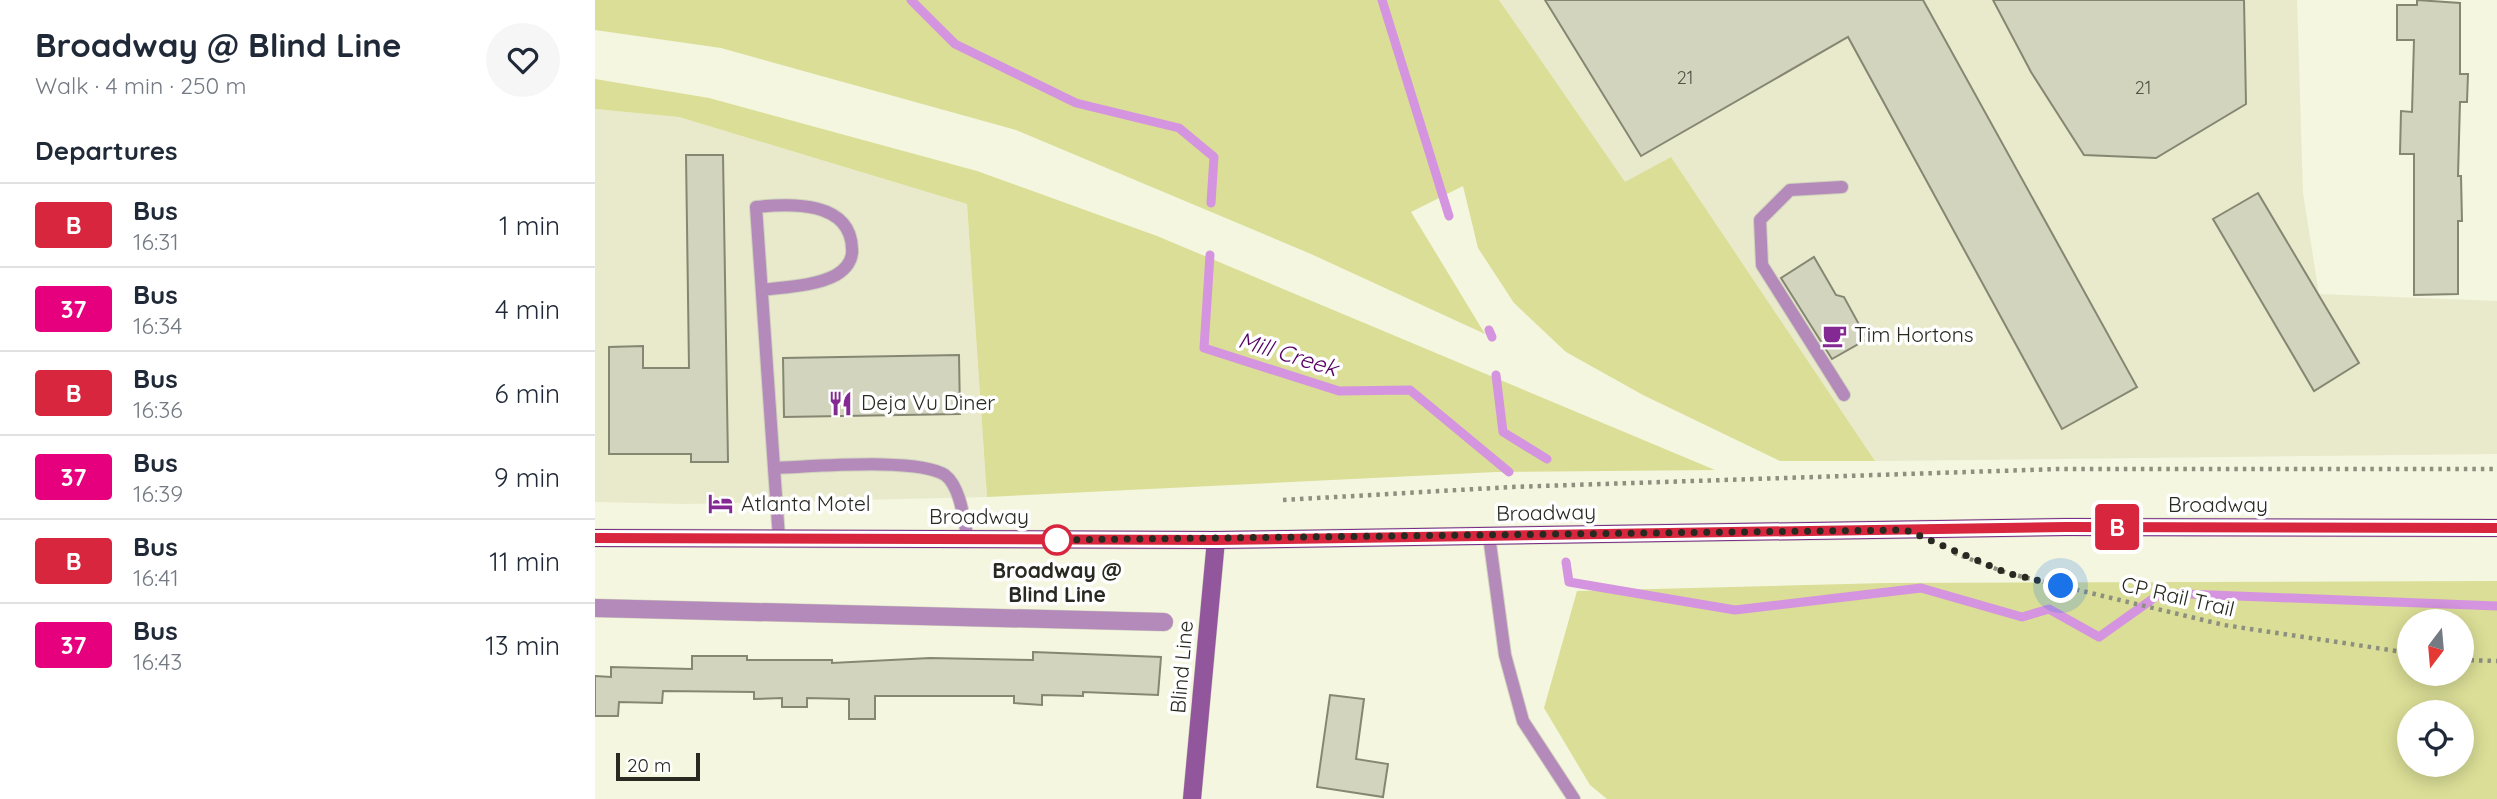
<!DOCTYPE html>
<html lang="en">
<head>
<meta charset="utf-8">
<style>
  body { margin:0; font-family:Quicksand,sans-serif; background:#f6f6f7; color:#1f2937; height:100vh; display:flex; flex-direction:column; font-size:26px; white-space:nowrap }
  * { box-sizing:border-box; margin:0 }
  p { font-size:23px; color:#747a83 }
  .icon { flex:none; width:38px; height:38px; fill:none; stroke:currentColor; stroke-width:2; stroke-linecap:round; stroke-linejoin:round }
  .map { position:relative; flex:1; overflow:hidden }
  .side { display:flex; flex-direction:column; background:#fff; width:595px }
  .side>* { flex:none }
  .badge { padding:0 14px; border-radius:5px; font-size:24px; line-height:46px }
  .needle { width:46px; rotate:196deg }
  .fabs { position:absolute; left:1802px; top:609px; display:grid; gap:14px }
  .fabs a { display:grid; place-items:center; width:77px; height:77px; border-radius:50%; background:#fff; box-shadow:0 4px 18px #0003; font-size:35px }
  .scale { position:absolute; left:21px; bottom:18px; width:84px; box-sizing:border-box; padding-left:7px; border:4px solid #282920; border-top:0; font-size:19px; line-height:24px; white-space:nowrap; color:#282920; -webkit-text-stroke:5px #fff; paint-order:stroke }
  .you { position:absolute; width:35px; height:35px; margin:-18px; border:5px solid #fff; border-radius:50%; background:#1a73e8; box-shadow:0 0 0 10px #1a73e833 }
  .map>.badge { position:absolute; translate:-50% -50%; box-shadow:0 0 0 4px #fff }
  h2 { padding:0 35px; font-size:26px; line-height:63px }
  .round { display:grid; place-items:center; flex:none; width:74px; height:74px; border-radius:37px; background:#f6f6f7 }
  .headline { display:flex; align-items:center; justify-content:space-between; height:119px; padding:0 35px }
  h1 { font-size:33px; font-weight:800; line-height:52px }
  ul { padding:0; list-style:none }
  li { display:flex; align-items:center; gap:21px; height:84px; padding:0 35px; border-top:2px solid #e0e1e3 }
  li div { flex:1 }
  li b { display:block; font-size:26px }
  li em { font-style:normal }
  li .badge { min-width:77px; font-weight:700; text-align:center }
  main { display:flex; flex:1; min-height:0 }
  .map>svg:first-child { display:block }
  .built { fill:#e8eacb }
  .green { fill:#dade96; fill-rule:evenodd }
  .lines { fill:none; stroke-linecap:round; stroke-linejoin:round }
  .stream { stroke:#d494df; stroke-width:9 }
  .building { fill:#d2d4bd; stroke:#868772; stroke-width:2 }
  .lane-casing { stroke:#cfd1bd; stroke-width:14 }
  .street-casing { stroke:#cfd1bd; stroke-width:19 }
  .secondary-casing { stroke:#cfd1bd; stroke-width:19 }
  .primary-casing { stroke:#cfd1bd; stroke-width:19 }
  .path { stroke:#8d8f7f; stroke-width:4.5; stroke-dasharray:3.5 5; stroke-linecap:butt }
  .lane { stroke:#b48aba; stroke-width:12 }
  .street { stroke:#b48aba; stroke-width:18 }
  .secondary { stroke:#92569d; stroke-width:18 }
  .primary { stroke:#792c86; stroke-width:18 }
  .line-casing { stroke:#fff; stroke-width:16 }
  .line { stroke:#d7263d; stroke-width:10 }
  .walk { stroke:#282920; stroke-width:7; stroke-dasharray:0 12.6 }
  .stop-dot { fill:#fff; stroke:#d7263d; stroke-width:3.5 }
  .labels { text-anchor:middle; stroke-width:7; stroke-linejoin:round; paint-order:stroke }
  .number-label { font-size:18px; fill:#525447 }
  .poi-label { font-size:21px; fill:#282920; stroke:#fff; text-anchor:start }
  .street-label { font-size:21px; fill:#282920; stroke:#fff }
  .stop-label { font-size:21px; font-weight:bold; fill:#282920; stroke:#fff }
  .water-label { font-size:23px; font-style:italic; fill:#550061; stroke:#fff }
</style>
</head>
<body>
<main>
<section class="side">
<div class="headline"><div><h1>Broadway @ Blind Line</h1><p>Walk · 4 min · 250 m</p></div><a class="round"><svg class="icon" aria-label="heart" viewBox="0 0 24 24"><path d="M12 20l-8-8c-3-5 5-10 8-4 3-6 11-1 8 4z"/></svg></a></div>
<h2>Departures</h2>
<ul>
<li><span class="badge" style="background:#d7263d;color:#fff">B</span><div><b>Bus</b><p>16:31</p></div><em>1 min</em></li>
<li><span class="badge" style="background:#e6007e;color:#fff">37</span><div><b>Bus</b><p>16:34</p></div><em>4 min</em></li>
<li><span class="badge" style="background:#d7263d;color:#fff">B</span><div><b>Bus</b><p>16:36</p></div><em>6 min</em></li>
<li><span class="badge" style="background:#e6007e;color:#fff">37</span><div><b>Bus</b><p>16:39</p></div><em>9 min</em></li>
<li><span class="badge" style="background:#d7263d;color:#fff">B</span><div><b>Bus</b><p>16:41</p></div><em>11 min</em></li>
<li><span class="badge" style="background:#e6007e;color:#fff">37</span><div><b>Bus</b><p>16:43</p></div><em>13 min</em></li>
</ul>
</section>
<div class="map">
<svg width="1902" height="799" viewBox="0 0 1902 799">
  <rect width="100%" height="100%" fill="#f4f6df"/>
  <g class="built">
    <path d="M904,0h798l6,193 16,101 178,7v153l-622,7 -204,-304 -46,26z"/>
    <path d="M0,109l84,8 288,87 20,293 -301,7 -91,-2z"/>
  </g>
  <g class="green">
    <path d="M0,0h904l126,182 46,-25 204,304h-95l-137,-66 -77,-43 -52,-49 -36,-55 -15,-62 -52,26 74,122 -174,-80 -295,-124 -295,-82 -126,-18z"/>
    <path d="M0,79l114,19 268,73 180,65 558,234 -219,2 -509,25 -20,-293 -288,-87 -84,-8z"/>
    <path d="M1902,581v218h-890l-17,-14 -46,-77 33,-117 309,-8zM1815,621h52v53h-52zM1815,712h52v53h-52z"/>
  </g>
  <g class="lines">
    <g class="stream">
      <path d="M316,0l44,44 121,59 103,25 35,29 -3,46"/>
      <path d="M787,0l67,216"/>
      <path d="M615,255l-6,93 135,43 71,-1 99,82"/>
      <path d="M894,330l3,7"/>
      <path d="M901,375l7,57 44,27"/>
      <path d="M971,562l3,20 166,28 186,-22 101,29 27,-8 50,28 62,-44 336,13"/>
    </g>
  </g>
  <g class="building">
    <path d="M950,0h378l214,387 -75,42 -214,-392 -207,119z"/>
    <path d="M1398,0h251l2,104 -90,54 -72,-3 -53,-83z"/>
    <path d="M1822,0l43,3v71h8l-1,28h-7l-2,74h3l1,45h-4v73l-44,1v-141h-14l1,-43 11,1 2,-72h-17v-35h20z"/>
    <path d="M91,155h37l5,307h-37v-8h-82v-107l34,-1v22h46z"/>
    <path d="M1663,193l101,170 -45,28 -101,-172z"/>
    <path d="M1219,257l22,38 8,2 23,42 -35,20 -51,-81z"/>
    <path d="M364,355l1,59 -176,3 -1,-59z"/>
    <path d="M438,652l128,5 -3,38 -75,-3v4l-41,-1v10l-28,-2v-7h-139v23h-26v-20l-42,-1v9h-25v-9l-28,1v-7l-91,-1 -1,12 -43,-1 -1,14h-23v-40l16,1v-10l81,2v-13h55v4h85v3l98,-5 103,2z"/>
    <path d="M735,695l34,4 -8,60 32,5 -5,33 -66,-10z"/>
  </g>
  <g class="lines">
    <defs>
      <g id="lane">
        <path d="M1247,187l-52,3 -30,30 2,45 82,130"/>
        <path d="M167,290c23,-3 54,-4 74,-15 10,-6 17,-15 16,-26 -1,-48 -61,-46 -96,-42l18,261c37,-1 143,-11 171,7 16,12 19,47 23,65"/>
        <path d="M179,468l5,70"/>
        <path d="M894,536l16,119 18,66 51,78"/>
      </g>
      <path id="street" d="M0,608l569,14"/>
      <path id="secondary" d="M597,799l24,-259"/>
      <path id="primary" d="M0,538l621,2 850,-13 431,1"/>
    </defs>
    <use href="#lane" class="lane-casing"/>
    <use href="#street" class="street-casing"/>
    <use href="#secondary" class="secondary-casing"/>
    <use href="#primary" class="primary-casing"/>
    <g class="path">
      <path d="M688,500l228,-13 547,-18h439"/>
      <path d="M1359,553l53,20 217,52 186,28"/>
      <path d="M1867,660l35,1"/>
    </g>
    <use href="#lane" class="lane"/>
    <use href="#street" class="street"/>
    <use href="#secondary" class="secondary"/>
    <use href="#primary" class="primary"/>
  </g>
  <g class="lines">
    <defs>
      <path id="line" d="M0,538l621,2 850,-13 431,1"/>
    </defs>
    <use href="#line" class="line-casing"/>
    <use href="#line" class="line"/>
    <path class="walk" d="M462,540h-9l858,-10 101,43 54,13"/>
  </g>
  <defs>
    <symbol id="cafe-bare" viewBox="-9 -9 18 18"><path d="M-5.5-4.5H6V0H3Q3 3.5 0 3.5H-2.5Q-5.5 3.5-5.5 0ZM3-3.2v2h1.7v-2ZM-6 4.5H4V6H-6Z" fill="#842893" stroke="#fff" stroke-width="2.5" paint-order="stroke"/></symbol>
    <symbol id="restaurant-bare" viewBox="-9 -9 18 18"><path d="M-5-6h1v4h1v-4h1v4h1v-4h1v5L-1.5 .5V6h-2V.5L-5-1ZM5-6V6H3V1.5H1.5Q1.5-4 5-6Z" fill="#842893" stroke="#fff" stroke-width="2.5" paint-order="stroke"/></symbol>
    <symbol id="hotel-bare" viewBox="-9 -9 18 18"><path d="M-6-4.5h1.5V1H6V5H4.5V3h-9V5H-6ZM-4 0a1.8 1.8 0 1 1 3.6 0ZM.5 0V-2.5h3Q6-2.5 6 0Z" fill="#842893" stroke="#fff" stroke-width="2.5" paint-order="stroke"/></symbol>
  </defs>
  <g fill-rule="evenodd">
    <use href="#cafe-bare" x="1222" y="318" width="35" height="35"/>
    <use href="#restaurant-bare" x="228" y="386" width="35" height="35"/>
    <use href="#hotel-bare" x="108" y="486" width="35" height="35"/>
  </g>
  <circle class="stop-dot" cx="462" cy="540" r="14"/>
  <g class="labels">
    <g class="number-label">
      <text x="1090" y="84">21</text>
      <text x="1548" y="94">21</text>
    </g>
    <g class="poi-label">
      <text x="1259" y="342">Tim Hortons</text>
      <text x="266" y="410">Deja Vu Diner</text>
      <text x="146" y="511">Atlanta Motel</text>
    </g>
    <g class="street-label">
      <text x="1623" y="512">Broadway</text>
      <text transform="translate(951 513) rotate(-1)" y="7">Broadway</text>
      <text x="384" y="524">Broadway</text>
      <text transform="translate(1583 597) rotate(13)" y="7">CP Rail Trail</text>
      <text transform="translate(587 667) rotate(-85)" y="7">Blind Line</text>
    </g>
    <g class="stop-label">
      <text x="462" y="578">Broadway @<tspan x="462" dy="24">Blind Line</tspan></text>
    </g>
    <g class="water-label">
      <text transform="translate(693 354) rotate(17)" y="8">Mill Creek</text>
    </g>
  </g>
</svg>
<div class="fabs">
<a><svg class="needle" viewBox="-14 -14 28 28"><path d="M0-13l5 13h-10z" fill="#e53935"/><path d="M0 13l5-13h-10z" fill="#747a83"/></svg></a>
<a><svg class="icon" aria-label="locate" viewBox="0 0 24 24"><circle cx="12" cy="12" r="6"/><path d="M12 2v4M12 18v4M2 12h4M18 12h4"/></svg></a>
</div>
<div class="scale">20 m</div>
<div class="you" style="left:1466px;top:586px"></div>
<b class="badge" style="left:1522px;top:527px;background:#d7263d;color:#fff">B</b>
</div>
</main>
</body>
</html>
